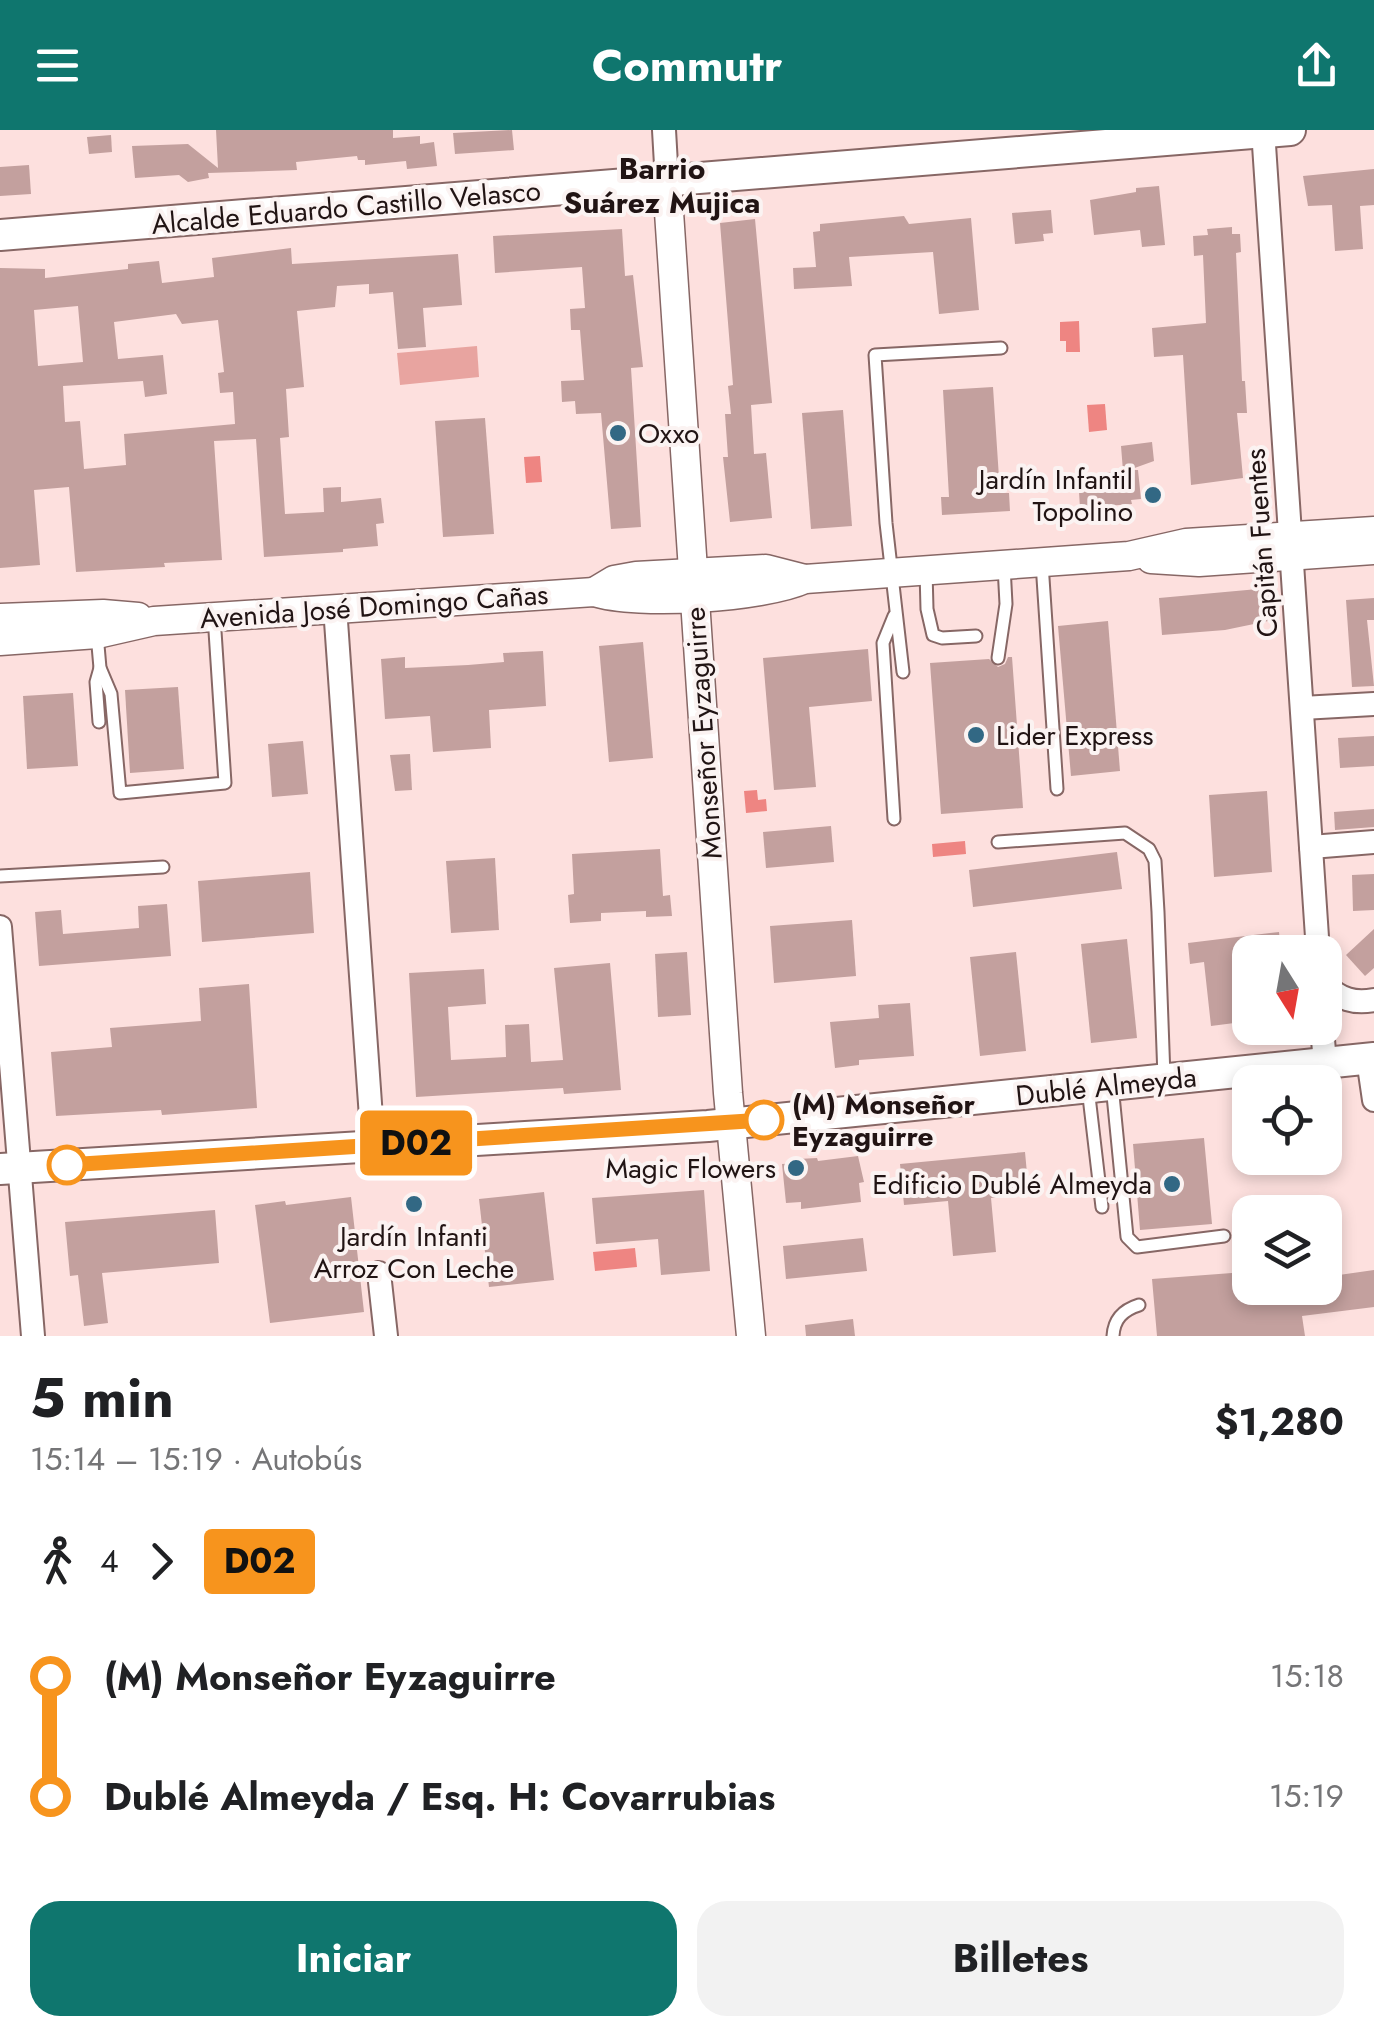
<!DOCTYPE html>
<html lang="es">
<head>
<meta charset="utf-8">
<style>
  body { margin:0; font-family:Jost,sans-serif; background:#f2f2f2; color:#202124; height:100vh; display:flex; flex-direction:column; font-size:38px; white-space:nowrap }
  * { box-sizing:border-box; margin:0 }
  p { font-size:32px; color:#757577 }
  .icon { flex:none; width:55px; height:55px; fill:none; stroke:currentColor; stroke-width:2; stroke-linecap:round; stroke-linejoin:round }
  .map { position:relative; height:1206px; overflow:hidden }
  .side { display:flex; flex-direction:column; background:#fff; flex:1 }
  .side>* { flex:none }
  .badge { padding:0 20px; border-radius:8px; font-size:35px; line-height:65px }
  .needle { width:65px; rotate:169deg }
  .tools { position:absolute; left:1232px; top:805px; display:grid; gap:20px }
  .tools a { display:grid; place-items:center; width:110px; height:110px; border-radius:20px; background:#fff; box-shadow:0 5px 15px #0003; font-size:50px }
  .map>.badge { position:absolute; translate:-50% -50%; box-shadow:0 0 0 5px #fff }
  .legs { display:flex; align-items:center; gap:15px; height:110px; padding:0 30px; font-size:32px }
  .legs p { margin-inline-start:auto }
  .summary { display:flex; align-items:center; justify-content:space-between; height:170px; padding:0 30px }
  h1 { font-size:55px; font-weight:700; line-height:75px }
  .button { display:flex; gap:20px; margin-top:auto; padding:20px 30px }
  .button a { flex:1; height:115px; border-radius:30px; background:#0f766e; color:#fff; font-size:40px; font-weight:700; line-height:115px; text-align:center }
  .button a+a { background:#f2f2f2; color:#202124 }
  ul { padding:0 30px; list-style:none }
  li { display:flex; align-items:center; gap:35px; height:120px; font-size:38px }
  li i { display:grid; place-items:center; width:15px; height:100%; margin:0 12px; background:currentColor }
  li i::after { content:''; width:25px; height:25px; margin:-12px; border:8px solid; border-radius:50%; background:#fff }
  li p { margin-inline-start:auto }
  li:first-child i { background:linear-gradient(#0000 50%,currentColor 0) }
  li:last-child i { background:linear-gradient(currentColor 50%,#0000 0) }
  header { display:flex; justify-content:space-between; align-items:center; height:130px; padding:0 30px; background:#0f766e; color:#fff; font-size:45px; font-weight:700 }
  .map>svg:first-child { display:block }
  .green { fill:#e8a4a0 }
  .water { fill:#ee8582 }
  .building { fill:#c3a09e; fill-rule:evenodd }
  .lines { fill:none; stroke-linecap:round; stroke-linejoin:round }
  .service-casing { stroke:#876765; stroke-width:15 }
  .minor-casing { stroke:#876765; stroke-width:26 }
  .tertiary-casing { stroke:#876765; stroke-width:31 }
  .secondary-casing { stroke:#876765; stroke-width:34 }
  .service { stroke:#fff; stroke-width:11 }
  .minor { stroke:#fff; stroke-width:22 }
  .tertiary { stroke:#fff; stroke-width:28 }
  .secondary { stroke:#fff; stroke-width:30 }
  .line-1-casing { stroke:#fff; stroke-width:22 }
  .line-1 { stroke:#f7941d; stroke-width:15 }
  .poi-dot { fill:#326884; stroke:#fbf3f2; stroke-width:4 }
  .stop-1-dot { fill:#fff; stroke:#f7941d; stroke-width:5 }
  .labels { text-anchor:middle; stroke-width:8; stroke-linejoin:round; paint-order:stroke }
  .street-label { font-size:28px; fill:#211414; stroke:#fbf3f2 }
  .poi-label { font-size:28px; fill:#211414; stroke:#fbf3f2; text-anchor:end }
  .stop-label { font-size:28px; font-weight:bold; fill:#211414; stroke:#fbf3f2; text-anchor:start }
  .neighbourhood-label { font-size:30px; font-weight:bold; fill:#211414; stroke:#fbf3f2 }
</style>
</head>
<body>
<header><svg class="icon" aria-label="menu" viewBox="0 0 24 24"><path d="M4 6h16M4 12h16M4 18h16"/></svg>Commutr<svg class="icon" aria-label="share" viewBox="0 0 24 24"><path d="M12 15V3M7 8l5-5 5 5M5 13v7h14v-7"/></svg></header>
<div class="map">
<svg width="1374" height="1206" viewBox="0 0 1374 1206">
  <rect width="100%" height="100%" fill="#fde0de"/>
  <path class="green" d="M477,216l2,31 -79,8 -3,-32z"/>
  <g class="water">
    <path d="M1079,191l1,31h-14v-11h-6v-19z"/>
    <path d="M1105,274l2,26 -18,2 -2,-27z"/>
    <path d="M540,326l2,26 -16,1 -2,-26z"/>
    <path d="M757,660l1,10 8,-1 1,12 -21,2 -2,-22z"/>
    <path d="M965,711l1,13 -33,3 -1,-13z"/>
    <path d="M635,1118l2,19 -42,4 -2,-19z"/>
  </g>
  <g class="building">
    <path d="M216,0h177v8l27,-2v8l14,-2 3,24 -30,3 -1,-8 -41,4v-5h-7l-1,-4 -61,6 1,8 -89,3 1,5 -21,4 -9,-7 -44,3 -3,-32 56,-2 30,24z"/>
    <path d="M512,0l2,20 -59,4 -2,-21z"/>
    <path d="M111,5l1,17 -23,2 -2,-17z"/>
    <path d="M29,35l2,29 -31,2v-29z"/>
    <path d="M1374,39v36l-14,1 3,43 -28,2 -3,-46 -24,1 -5,-30z"/>
    <path d="M1159,56l6,59 -23,2 -2,-17 -46,5 -4,-35 46,-8v-4z"/>
    <path d="M1051,80l2,23 -10,1 1,7 -29,3 -3,-31z"/>
    <path d="M904,86l5,8 62,-6 8,92 -40,4 -6,-62 -84,5 3,29 -58,3 -1,-21 23,-1 -3,-35 7,-1v-7z"/>
    <path d="M755,89l17,184 -21,2 3,49 12,-1 6,65 -42,4 -7,-65h5l-3,-43h6l-3,-28 5,-1 -13,-162z"/>
    <path d="M1232,97v7h8l1,18 -5,1 6,128h3l2,32h-10l6,65 -52,7 -8,-130 -29,2 -2,-29 54,-5 -3,-68 -9,1 -1,-20 15,-1 -1,-6z"/>
    <path d="M622,99l3,47 8,-1 10,92 -12,1 10,159 -30,2 -10,-116 -25,1 -1,-13 -13,1 -1,-21 23,-1 -4,-50h-9l-1,-21 15,-1 -3,-41 -87,6 -2,-37z"/>
    <path d="M291,118l1,16 166,-10 4,51 -39,3 3,39 -28,2 -5,-57 -24,2v-10l-32,2 -2,21 -38,4 7,76 -18,2 3,48 -9,1 5,76 39,-2 -1,-24 18,-1v15l40,-4 3,25 -8,1 2,22 -35,3v3l-79,5 -8,-118 -42,2 8,119 -58,3 1,4 -89,5 -7,-85 -35,3 6,75 -40,3v-300l45,1v9l83,-9v-5l31,-3 3,22 52,-6 -2,-19zM78,176l5,56 -45,4 -4,-56zM176,184l6,10 36,-4 6,52 -6,1 2,20 13,-1 2,32 -111,10 2,31 -42,4 -4,-48 -15,1 -2,-36 80,-5 2,16 22,-3 -4,-39 -45,4 -4,-37z"/>
    <path d="M993,257l7,106h9l1,18 -68,4 -1,-18h8l-6,-107z"/>
    <path d="M843,280l9,116 -41,3 -9,-116z"/>
    <path d="M485,288l9,116 -51,3 -8,-116z"/>
    <path d="M1152,312l2,19 -25,9h9l3,29 -10,1 1,4 -52,4 -2,-32 45,-5 -2,-25z"/>
    <path d="M1269,458l6,6 3,25 -53,11 -63,5 -3,-37z"/>
    <path d="M1374,468v22h-7l7,66 -22,1 -6,-87z"/>
    <path d="M1108,491l12,150 -49,5 -13,-150z"/>
    <path d="M643,512l10,116 -44,4 -10,-116z"/>
    <path d="M868,519l4,52 -63,6 7,80 -42,3 -11,-132z"/>
    <path d="M543,521l3,55 -57,4 2,38 -58,4 -3,-36 -45,3 -4,-60 24,-2v11l63,-3 36,-3 -1,-9z"/>
    <path d="M1008,527h4l11,151 -82,6 -11,-151 59,-4 9,8 7,-3z"/>
    <path d="M178,557l6,82 -54,4 -5,-83z"/>
    <path d="M73,563l5,73 -51,3 -4,-73z"/>
    <path d="M1374,606v30l-34,2 -2,-30z"/>
    <path d="M303,611l5,53 -36,3 -4,-53z"/>
    <path d="M410,624l2,36 -17,1 -5,-36z"/>
    <path d="M1267,661l5,81 -58,5 -5,-82z"/>
    <path d="M1374,679v18l-39,3 -1,-18z"/>
    <path d="M831,696l3,36 -68,6 -3,-36z"/>
    <path d="M660,719l3,47 7,-1 2,21 -26,1v-6l-45,2v8l-31,2 -2,-28 6,-1 -2,-40z"/>
    <path d="M1117,722l5,37 -149,18 -4,-37z"/>
    <path d="M495,728l4,72 -48,3 -5,-72z"/>
    <path d="M310,742l4,61 -112,9 -4,-61z"/>
    <path d="M1374,744v36l-21,1 -1,-36z"/>
    <path d="M167,774l4,52 -132,10 -4,-54 26,-2 2,24 76,-6 -1,-22z"/>
    <path d="M852,790l4,56 -82,7 -4,-57z"/>
    <path d="M1374,799v39l-9,8 -19,-21z"/>
    <path d="M1279,802l2,20h-31v69l-39,5 -7,-64 -14,2 -2,-21z"/>
    <path d="M1127,809l10,99 -46,5 -10,-99z"/>
    <path d="M687,822l4,63 -33,2 -3,-63z"/>
    <path d="M1016,822l10,99 -46,5 -10,-99z"/>
    <path d="M610,833l11,127 -57,4 -1,-6 -147,9 -7,-124 75,-4 2,35 -38,3 3,53 55,-3 -1,-32 24,-1 2,38 32,-2 -9,-92z"/>
    <path d="M249,854l8,124 -95,7 -1,-5 -105,6 -5,-64 61,-5 -2,-19 91,-7 -2,-33z"/>
    <path d="M910,873l4,53 -55,4v5l-24,3 -5,-46 49,-4 -1,-13z"/>
    <path d="M1204,1008l8,86 -72,6 -7,-86z"/>
    <path d="M1025,1022l4,43 -38,3 5,54 -43,4 -5,-55 -44,4 -4,-41z"/>
    <path d="M858,1026l6,26 -5,1 2,19 -60,7v-7l-15,1 -4,-39 16,-1v-4l19,-1 1,3z"/>
    <path d="M704,1060l6,81 -49,4 -3,-36 -62,5 -4,-46z"/>
    <path d="M544,1062l10,88 -65,7 -10,-88z"/>
    <path d="M351,1067l13,115 -94,11 -15,-118 30,-4 1,4z"/>
    <path d="M215,1080l4,53 -117,10 6,50 -24,3 -6,-51 -8,1 -5,-54z"/>
    <path d="M863,1108l4,33 -81,8 -3,-33z"/>
    <path d="M1374,1140v37l-72,9 3,20h-148l-5,-57 80,-6 1,6 17,-3v12h75v-11z"/>
    <path d="M853,1189l2,17h-49l-1,-11z"/>
  </g>
  <g class="lines">
    <defs>
      <g id="service">
        <path d="M1042,433l15,226"/>
        <path d="M926,441l1,38 6,26 9,3 34,-2"/>
        <path d="M894,486l-11,27 11,176"/>
        <path d="M97,504l3,34 11,26 9,99 105,-10 -11,-167"/>
        <path d="M998,528l8,-54 -2,-38"/>
        <path d="M903,542l-17,-149 -11,-168 126,-7"/>
        <path d="M99,592l-3,-40 4,-14"/>
        <path d="M998,712l127,-9 24,16 6,12 3,51 6,165"/>
        <path d="M0,746l163,-9"/>
        <path d="M1112,955l15,152 10,10 87,-11"/>
        <path d="M1088,958l14,119"/>
        <path d="M1113,1206c1,-17 10,-26 26,-31"/>
      </g>
      <g id="minor">
        <path d="M664,0l3,52"/>
        <path d="M1263,0l55,822"/>
        <path d="M335,477l38,539"/>
        <path d="M1302,578l72,-4"/>
        <path d="M1311,717l63,-5"/>
        <path d="M0,797l33,409"/>
        <path d="M1325,855c15,14 29,19 49,15"/>
        <path d="M1322,898l3,35"/>
        <path d="M1368,929l6,41"/>
        <path d="M379,1143l7,63"/>
      </g>
      <g id="tertiary">
        <path d="M667,52l61,911 23,243"/>
        <path d="M1151,429l48,3 175,-12"/>
        <path d="M594,462l20,-12 22,-4 130,-7 39,10"/>
        <path d="M0,488l103,-4 35,3"/>
        <path d="M0,511l97,-7 57,-13 440,-29c44,14 169,6 211,-13l324,-23 57,-13 188,-12"/>
      </g>
      <g id="secondary">
        <path d="M0,105l1290,-105"/>
        <path d="M0,1039l708,-43 666,-68"/>
      </g>
    </defs>
    <use href="#service" class="service-casing"/>
    <use href="#minor" class="minor-casing"/>
    <use href="#tertiary" class="tertiary-casing"/>
    <use href="#secondary" class="secondary-casing"/>
    <use href="#service" class="service"/>
    <use href="#minor" class="minor"/>
    <use href="#tertiary" class="tertiary"/>
    <use href="#secondary" class="secondary"/>
  </g>
  <g class="lines">
    <defs>
      <path id="line-1" d="M67,1035l697,-45"/>
    </defs>
    <use href="#line-1" class="line-1-casing"/>
    <use href="#line-1" class="line-1"/>
  </g>
  <g class="poi-dot">
    <circle cx="618" cy="303" r="10"/>
    <circle cx="1153" cy="365" r="10"/>
    <circle cx="976" cy="605" r="10"/>
    <circle cx="796" cy="1038" r="10"/>
    <circle cx="1172" cy="1054" r="10"/>
    <circle cx="414" cy="1074" r="10"/>
  </g>
  <g class="stop-1-dot">
    <circle cx="764" cy="990" r="18"/>
    <circle cx="67" cy="1035" r="18"/>
  </g>
  <g class="labels">
    <g class="street-label">
      <text transform="translate(346 77) rotate(-5)" y="10">Alcalde Eduardo Castillo Velasco</text>
      <text transform="translate(1261 413) rotate(-94)" y="10">Capitán Fuentes</text>
      <text transform="translate(374 476) rotate(-4)" y="10">Avenida José Domingo Cañas</text>
      <text transform="translate(703 603) rotate(-94)" y="10">Monseñor Eyzaguirre</text>
      <text transform="translate(1106 956) rotate(-6)" y="10">Dublé Almeyda</text>
    </g>
    <g class="poi-label">
      <text x="638" y="313" text-anchor="start">Oxxo</text>
      <text x="1133" y="359">Jardín Infantil<tspan x="1133" dy="32">Topolino</tspan></text>
      <text x="996" y="615" text-anchor="start">Lider Express</text>
      <text x="776" y="1048">Magic Flowers</text>
      <text x="1152" y="1064">Edificio Dublé Almeyda</text>
      <text x="414" y="1116" text-anchor="middle">Jardín Infanti<tspan x="414" dy="32">Arroz Con Leche</tspan></text>
    </g>
    <g class="stop-label">
      <text x="792" y="984">(M) Monseñor<tspan x="792" dy="32">Eyzaguirre</tspan></text>
    </g>
    <g class="neighbourhood-label">
      <text x="662" y="49">Barrio<tspan x="662" dy="34">Suárez Mujica</tspan></text>
    </g>
  </g>
</svg>
<div class="tools">
<a><svg class="needle" viewBox="-14 -14 28 28"><path d="M0-13l5 13h-10z" fill="#e53935"/><path d="M0 13l5-13h-10z" fill="#757577"/></svg></a>
<a><svg class="icon" aria-label="locate" viewBox="0 0 24 24"><circle cx="12" cy="12" r="6"/><path d="M12 2v4M12 18v4M2 12h4M18 12h4"/></svg></a>
<a><svg class="icon" aria-label="layers" viewBox="0 0 24 24"><path d="M12 4l9 5-9 5-9-5zM3 14l9 5 9-5"/></svg></a>
</div>
<b class="badge" style="left:416px;top:1013px;background:#f7941d;color:#111">D02</b>
</div>
<section class="side">
<div class="summary"><div><h1>5 min</h1><p>15:14 – 15:19 · Autobús</p></div><b>$1,280</b></div>
<div class="legs"><svg class="icon" aria-label="walk" viewBox="0 0 24 24"><circle cx="13" cy="4" r="2"/><path d="M13 8l-2 6 4 7M11 14l-3 7M7 12l3-4h3l4 4"/></svg>4<svg class="icon" aria-label="forward" viewBox="0 0 24 24"><path d="M9 5l7 7-7 7"/></svg><b class="badge" style="background:#f7941d;color:#111">D02</b></div>
<ul>
<li><i style="color:#f7941d"></i><b>(M) Monseñor Eyzaguirre</b><p>15:18</p></li>
<li><i style="color:#f7941d"></i><b>Dublé Almeyda / Esq. H: Covarrubias</b><p>15:19</p></li>
</ul>
<div class="button"><a>Iniciar</a><a>Billetes</a></div>
</section>
</body>
</html>
